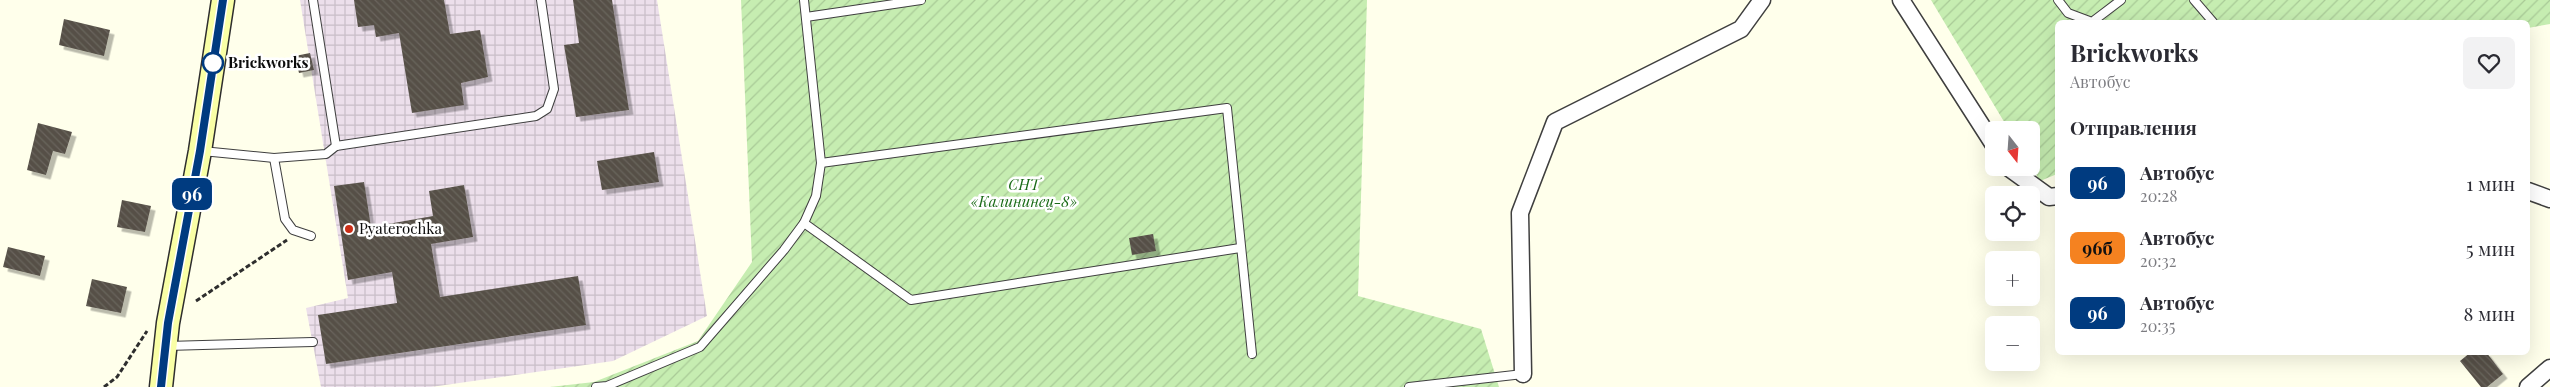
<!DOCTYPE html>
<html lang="ru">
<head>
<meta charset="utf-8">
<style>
  body { margin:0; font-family:"Playfair Display",serif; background:#f2f2f3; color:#2b2b33; height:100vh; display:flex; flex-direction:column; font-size:19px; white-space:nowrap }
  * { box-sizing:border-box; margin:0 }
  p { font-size:16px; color:#7c7c81 }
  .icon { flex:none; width:28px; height:28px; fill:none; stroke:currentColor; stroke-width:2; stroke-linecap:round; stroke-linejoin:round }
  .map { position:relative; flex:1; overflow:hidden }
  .drawer { position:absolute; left:2055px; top:20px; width:475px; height:335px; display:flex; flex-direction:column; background:#fff; border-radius:8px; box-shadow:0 5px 20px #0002 }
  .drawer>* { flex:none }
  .badge { padding:0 10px; border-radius:8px; font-size:18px; line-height:32px }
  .needle { width:32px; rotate:163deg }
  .controls { position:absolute; left:1985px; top:121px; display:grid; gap:10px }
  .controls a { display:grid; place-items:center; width:55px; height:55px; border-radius:8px; background:#fff; box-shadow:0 5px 20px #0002; font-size:25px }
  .map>.badge { position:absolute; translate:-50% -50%; box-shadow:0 0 0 2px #fff }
  h2 { padding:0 15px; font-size:19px; line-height:45px }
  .round { display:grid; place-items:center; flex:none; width:52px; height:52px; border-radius:8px; background:#f2f2f3 }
  .summary { display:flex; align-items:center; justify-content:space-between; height:85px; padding:0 15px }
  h1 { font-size:24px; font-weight:700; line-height:38px }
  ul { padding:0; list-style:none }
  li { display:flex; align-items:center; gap:15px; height:65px; padding:0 15px }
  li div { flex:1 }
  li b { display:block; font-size:19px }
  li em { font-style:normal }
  li .badge { min-width:55px; font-weight:700; text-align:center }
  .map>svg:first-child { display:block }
  .industrial { fill:url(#industrial-grid) }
  .garden { fill:url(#garden-furrows) }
  .building { fill:url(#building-back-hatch); filter:url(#shadow) }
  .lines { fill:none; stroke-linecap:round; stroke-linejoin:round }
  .lane-casing { stroke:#3f3f3f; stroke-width:10 }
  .street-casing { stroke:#3f3f3f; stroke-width:19 }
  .secondary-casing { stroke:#2e2e2e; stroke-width:25 }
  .path { stroke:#2e2e2e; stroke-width:3; stroke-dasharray:5 2.5; stroke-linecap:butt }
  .lane { stroke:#fff; stroke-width:8 }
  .street { stroke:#fff; stroke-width:16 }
  .secondary { stroke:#f9ffa6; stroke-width:22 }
  .line-casing { stroke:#fff; stroke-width:11 }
  .line { stroke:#003b80; stroke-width:8 }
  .stop-dot { fill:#fff; stroke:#003b80; stroke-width:2.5 }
  .poi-dot { fill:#ca2e17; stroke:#fff; stroke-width:2 }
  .labels { text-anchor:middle; stroke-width:5; stroke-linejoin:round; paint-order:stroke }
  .stop-label { font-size:15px; font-weight:bold; fill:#0c0c0c; stroke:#fff; text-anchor:start }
  .park-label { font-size:15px; font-style:italic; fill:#196a16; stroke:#fff }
  .poi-label { font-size:15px; fill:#0c0c0c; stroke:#fff; text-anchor:start }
</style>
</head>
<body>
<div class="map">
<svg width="2550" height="387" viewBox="0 0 2550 387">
  <defs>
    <pattern id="industrial-grid" width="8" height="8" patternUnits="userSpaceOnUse" patternTransform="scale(1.25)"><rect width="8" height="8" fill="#ecdfeb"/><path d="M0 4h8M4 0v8" fill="none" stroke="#c9bec8"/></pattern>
    <pattern id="garden-furrows" width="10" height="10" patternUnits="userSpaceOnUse" patternTransform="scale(1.25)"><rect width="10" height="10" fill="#c6edb1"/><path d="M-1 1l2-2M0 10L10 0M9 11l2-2" fill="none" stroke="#a9ca97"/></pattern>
    <pattern id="building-back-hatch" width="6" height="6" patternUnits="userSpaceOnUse" patternTransform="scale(1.25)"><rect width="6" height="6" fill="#565047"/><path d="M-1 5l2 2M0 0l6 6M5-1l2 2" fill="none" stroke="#69645d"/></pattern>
    <filter id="shadow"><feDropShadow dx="4.5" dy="4.5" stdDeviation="0" flood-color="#0004"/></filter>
  </defs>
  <rect width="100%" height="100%" fill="#ffffeb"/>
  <path class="industrial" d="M300,0h357l50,316 -94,45 -182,26h-110l-15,-79 42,-10z"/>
  <g class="garden">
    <path d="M741,0h626l-9,296 123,33 18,58h-949l44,-5 104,-41 54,-79z"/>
    <path d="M1931,0h619v24l-22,4v-6h-470l-1,152 -17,7 -9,-15v-36h-22z"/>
  </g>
  <g class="building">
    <path d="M354,0h90l6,34 30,-4 8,47 -27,6 3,22 -52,8 -13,-80 -23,4 -2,-12 -16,2z"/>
    <path d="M573,0h39l17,110 -53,7 -12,-72 15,-2z"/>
    <path d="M64,19l46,11 -6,26 -45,-11z"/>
    <path d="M310,53l4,17 -15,3 -4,-17z"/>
    <path d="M38,123l34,9 -7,22 -12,-3 -7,24 -19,-5z"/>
    <path d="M654,152l5,30 -57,8 -5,-29z"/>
    <path d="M364,182l7,45 62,-11 -4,-25 35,-6 9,52 -42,7 9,53 138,-21 8,49 -260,39 -8,-49 79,-12 -5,-31 -44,8 -14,-94z"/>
    <path d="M122,200l29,6 -6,26 -28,-5z"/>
    <path d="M1153,234l3,17 -24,4 -3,-17z"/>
    <path d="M8,247l37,9 -5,20 -37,-9z"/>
    <path d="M92,279l35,8 -6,26 -35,-7z"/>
    <path d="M2471,352h15l17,22 -16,13h-6l-21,-26z"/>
  </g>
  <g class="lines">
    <defs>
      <g id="lane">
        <path d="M313,0l23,146"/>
        <path d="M2058,0l10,13 24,9 29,-22"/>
        <path d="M2194,0l19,22"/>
        <path d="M806,17l115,-17"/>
        <path d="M202,151l72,7 52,-4 10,-8 200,-30 11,-7 7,-20 -13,-89"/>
        <path d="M274,158l11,61 8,11 18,6"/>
        <path d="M821,163l406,-55 25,246"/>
        <path d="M804,223l107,77 329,-52"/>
        <path d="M167,346l146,-4"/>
        <path d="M596,387l11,-1 93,-39 84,-97 20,-27 12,-27 5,-33 -17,-163"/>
        <path d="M1409,387l114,-13"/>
      </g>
      <g id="street">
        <path d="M1901,0l93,145"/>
        <path d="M2009,168l40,29 9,-1"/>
        <path d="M2528,191l22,8"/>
        <path d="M1523,374l-3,-161 35,-91 186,-93 21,-29"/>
        <path d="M2528,387l22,-19"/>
      </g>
      <path id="secondary" d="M161,387l7,-64 32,-172 23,-151"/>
    </defs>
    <use href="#lane" class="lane-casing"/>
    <use href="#street" class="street-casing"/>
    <use href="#secondary" class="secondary-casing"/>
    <g class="path">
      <path d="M196,301l91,-61"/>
      <path d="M104,387l13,-10 30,-46"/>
    </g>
    <use href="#lane" class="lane"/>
    <use href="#street" class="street"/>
    <use href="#secondary" class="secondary"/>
  </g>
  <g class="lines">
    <defs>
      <path id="line" d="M161,387l7,-64 32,-172 23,-151"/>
    </defs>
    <use href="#line" class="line-casing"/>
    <use href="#line" class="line"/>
  </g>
  <circle class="stop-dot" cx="213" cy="63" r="10"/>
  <circle class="poi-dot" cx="349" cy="229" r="5"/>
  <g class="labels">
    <g class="stop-label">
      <text x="228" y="68">Brickworks</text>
    </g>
    <g class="park-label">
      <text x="1024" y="190">СНТ<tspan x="1024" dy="17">«Калининец-8»</tspan></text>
    </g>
    <g class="poi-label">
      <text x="359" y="234">Pyaterochka</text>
    </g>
  </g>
</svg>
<div class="controls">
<a><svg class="needle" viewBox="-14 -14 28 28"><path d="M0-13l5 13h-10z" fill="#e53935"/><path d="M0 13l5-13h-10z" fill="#7c7c81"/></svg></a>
<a><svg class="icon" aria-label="locate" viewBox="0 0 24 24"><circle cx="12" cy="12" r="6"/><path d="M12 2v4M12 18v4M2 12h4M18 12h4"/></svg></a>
<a>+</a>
<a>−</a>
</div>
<b class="badge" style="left:192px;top:194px;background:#003b80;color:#fff">96</b>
<section class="drawer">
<div class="summary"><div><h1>Brickworks</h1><p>Автобус</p></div><a class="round"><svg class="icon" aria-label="heart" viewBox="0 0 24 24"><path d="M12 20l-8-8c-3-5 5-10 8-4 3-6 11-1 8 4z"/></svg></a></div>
<h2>Отправления</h2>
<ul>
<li><span class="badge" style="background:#003b80;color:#fff">96</span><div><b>Автобус</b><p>20:28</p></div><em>1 мин</em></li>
<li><span class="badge" style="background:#f58220;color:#111">96б</span><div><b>Автобус</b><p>20:32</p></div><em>5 мин</em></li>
<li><span class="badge" style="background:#003b80;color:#fff">96</span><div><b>Автобус</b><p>20:35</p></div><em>8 мин</em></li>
</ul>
</section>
</div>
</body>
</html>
